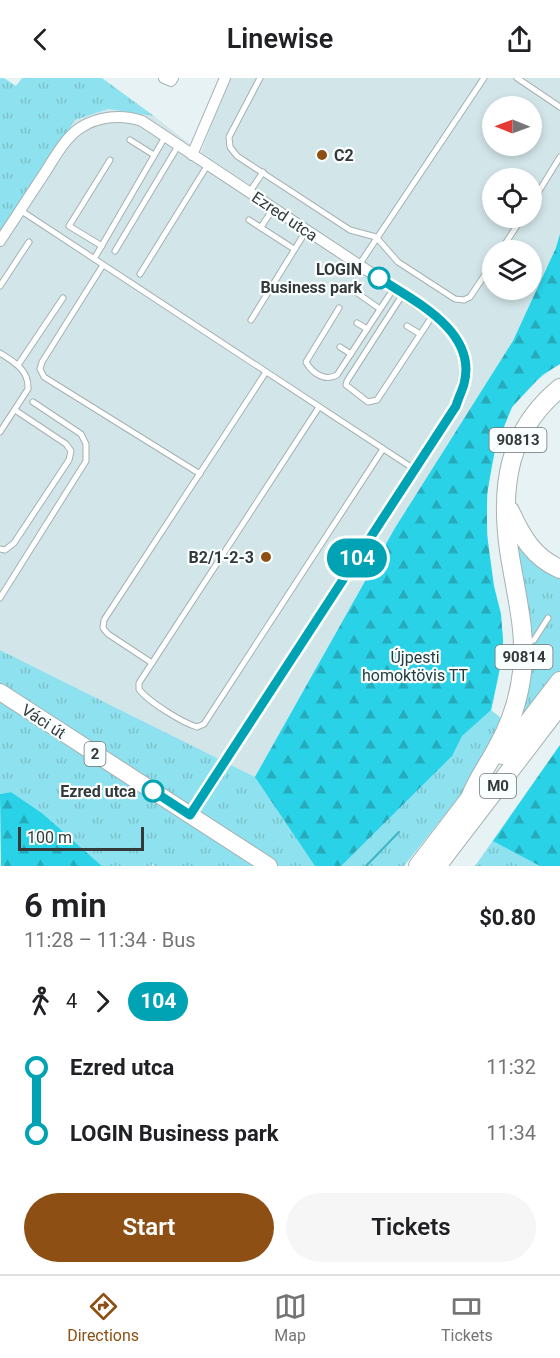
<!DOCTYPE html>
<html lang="en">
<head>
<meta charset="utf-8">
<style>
  body { margin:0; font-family:Roboto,sans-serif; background:#f6f6f6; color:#202124; height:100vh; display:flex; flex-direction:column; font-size:22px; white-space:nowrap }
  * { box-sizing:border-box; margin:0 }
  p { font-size:20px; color:#757577 }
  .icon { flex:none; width:33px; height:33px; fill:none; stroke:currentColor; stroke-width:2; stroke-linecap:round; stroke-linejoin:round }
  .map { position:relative; height:788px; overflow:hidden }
  .details { display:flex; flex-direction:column; background:#fff; flex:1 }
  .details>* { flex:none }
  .badge { padding:0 12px; border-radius:20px; font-size:21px; line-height:39px }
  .needle { width:39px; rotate:271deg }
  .buttons { position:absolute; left:482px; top:18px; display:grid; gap:12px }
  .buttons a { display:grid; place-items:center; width:60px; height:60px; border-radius:50%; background:#fff; box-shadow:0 3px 9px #0003; font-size:30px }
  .scale { position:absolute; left:18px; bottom:15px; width:126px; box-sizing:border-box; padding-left:6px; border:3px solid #35393a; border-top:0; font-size:16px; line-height:21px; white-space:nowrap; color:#35393a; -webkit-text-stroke:4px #f9fefe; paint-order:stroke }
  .map>.badge { position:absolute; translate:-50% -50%; box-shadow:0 0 0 3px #fff }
  .legs { display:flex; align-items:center; gap:9px; height:66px; padding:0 24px; font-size:20px }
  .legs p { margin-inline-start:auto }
  .overview { display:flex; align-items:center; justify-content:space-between; height:102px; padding:0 24px }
  h1 { font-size:33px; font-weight:600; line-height:45px }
  .button { display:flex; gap:12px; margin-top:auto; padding:12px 24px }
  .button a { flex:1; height:69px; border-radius:36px; background:#8d4f13; color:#fff; font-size:24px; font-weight:600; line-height:69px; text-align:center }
  .button a+a { background:#f6f6f6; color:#202124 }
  ul { padding:0 24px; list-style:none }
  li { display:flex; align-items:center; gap:21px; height:66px; font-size:22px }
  li i { display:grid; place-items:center; width:9px; height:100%; margin:0 8px; background:currentColor }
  li i::after { content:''; width:15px; height:15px; margin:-8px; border:4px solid; border-radius:50%; background:#fff }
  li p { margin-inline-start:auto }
  li:first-child i { background:linear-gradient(#0000 50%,currentColor 0) }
  li:last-child i { background:linear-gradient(currentColor 50%,#0000 0) }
  header { display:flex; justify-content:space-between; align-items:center; height:78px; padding:0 24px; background:#fff; font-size:27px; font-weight:600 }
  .tabs { display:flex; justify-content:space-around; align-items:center; height:84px; border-top:2px solid #e0e0e0; background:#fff; font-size:16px; color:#757577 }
  .tabs a { display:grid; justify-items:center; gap:3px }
  .tabs .selected { color:#8d4f13 }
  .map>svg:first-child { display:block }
  .built { fill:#d2e6e9; fill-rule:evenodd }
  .grass { fill:url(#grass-tufts) }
  .forest { fill:url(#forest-firs) }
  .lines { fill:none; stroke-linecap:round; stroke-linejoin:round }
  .stream { stroke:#40b4c4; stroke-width:2 }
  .lane-casing { stroke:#a5b1b2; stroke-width:7 }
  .street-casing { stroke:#a5b1b2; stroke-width:12 }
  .primary-casing { stroke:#a5b1b2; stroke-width:18 }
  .highway-casing { stroke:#a5b1b2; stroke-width:20 }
  .lane { stroke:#fff; stroke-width:5 }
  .street { stroke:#fff; stroke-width:10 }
  .primary { stroke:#fff; stroke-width:16 }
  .highway { stroke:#fff; stroke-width:18 }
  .line-1-casing { stroke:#fff; stroke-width:14 }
  .line-1 { stroke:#00a3b4; stroke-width:9 }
  .poi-dot { fill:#8d4f13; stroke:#f9fefe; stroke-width:2 }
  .stop-1-dot { fill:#fff; stroke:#00a3b4; stroke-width:3 }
  .labels { text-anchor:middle; stroke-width:4.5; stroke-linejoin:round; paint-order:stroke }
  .shield { fill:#f9fefe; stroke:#707475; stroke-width:1.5 }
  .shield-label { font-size:15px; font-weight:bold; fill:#35393a }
  .poi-label { font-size:16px; font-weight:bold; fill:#35393a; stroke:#f9fefe; text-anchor:start }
  .street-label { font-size:16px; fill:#35393a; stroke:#f9fefe }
  .stop-label { font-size:16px; font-weight:bold; fill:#35393a; stroke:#f9fefe; text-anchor:end }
  .park-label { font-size:16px; fill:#223c3f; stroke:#f9fefe }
</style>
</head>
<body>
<header><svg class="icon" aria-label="back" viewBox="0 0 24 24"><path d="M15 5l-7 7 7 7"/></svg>Linewise<svg class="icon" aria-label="share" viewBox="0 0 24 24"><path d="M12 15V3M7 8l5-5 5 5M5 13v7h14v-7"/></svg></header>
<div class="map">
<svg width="560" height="788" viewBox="0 0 560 788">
  <defs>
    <pattern id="grass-tufts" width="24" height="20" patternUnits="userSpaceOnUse" patternTransform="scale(1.5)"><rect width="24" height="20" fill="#8ee1ee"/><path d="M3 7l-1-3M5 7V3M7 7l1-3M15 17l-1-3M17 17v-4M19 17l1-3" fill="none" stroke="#7bc2cd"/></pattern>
    <pattern id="forest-firs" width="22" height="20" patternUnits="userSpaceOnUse" patternTransform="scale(1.5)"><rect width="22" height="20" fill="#2ad2e7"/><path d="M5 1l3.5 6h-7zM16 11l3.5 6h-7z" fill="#25abbc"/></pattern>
  </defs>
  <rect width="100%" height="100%" fill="#e6f2f4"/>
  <path class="built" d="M229,0h331v156l-4,14 -43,93 -118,187 -140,249 -255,-127v-411l75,-119 33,-11 46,7 47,37zM492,28h39v40h-39zM492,100h39v40h-39zM492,172h39v40h-39z"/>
  <g class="grass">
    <path d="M0,0h4l12,8 6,-8h80l52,38 -46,-7 -33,11 -75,119z"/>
    <path d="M560,156v130c-18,11 -35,25 -47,42 -5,7 -8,17 -11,25 -20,49 -17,101 -9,153 4,19 10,38 10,58 -1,23 -7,46 -12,68l16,13 -40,64 -63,79h-250l-1,-2 -2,2h-49l-60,-53 -31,-21 -11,2v-144l255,127 140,-249 118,-187 43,-93z"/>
    <path d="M515,458l45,41v94l-41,51z"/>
    <path d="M560,667v121h-85z"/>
  </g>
  <g class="forest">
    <path d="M560,156v130l-18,11 -30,32 -17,42 -8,45v41l7,51 7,28 2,28 -4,30 -8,38 -29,26 -10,20 -111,110h-26l-60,-89 140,-249 118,-187 43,-93z"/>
    <path d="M560,667v121h-20l-47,-25z"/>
    <path d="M11,714l31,21 60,53h-101l-1,-72z"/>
  </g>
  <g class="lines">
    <path class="stream" d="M366,788l33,-34"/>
    <defs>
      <g id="lane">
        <path d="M260,0l-31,59 1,10 7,9 113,74 26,7 22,25 57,37 9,1 6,-3 22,-33"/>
        <path d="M517,0l43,29"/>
        <path d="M130,62l24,15"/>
        <path d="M249,115l14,-21"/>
        <path d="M531,126l29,-47"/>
        <path d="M20,132l394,259"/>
        <path d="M249,142l45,29"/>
        <path d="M261,149l12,-18"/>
        <path d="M102,168l-33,-20 41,-66"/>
        <path d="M501,172l21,-32"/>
        <path d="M115,173l63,-105"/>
        <path d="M94,181l71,-122"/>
        <path d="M103,187l-61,97 -2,7 4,8 156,97"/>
        <path d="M359,187l125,-187"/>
        <path d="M140,196l67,-108"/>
        <path d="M0,208l29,-44"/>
        <path d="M353,212l27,19"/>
        <path d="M403,216l-56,87 -1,4 22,17 9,-2 56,-85"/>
        <path d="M339,230l-33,54c6,11 19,20 31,13l57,-87"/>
        <path d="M251,242l55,-89"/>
        <path d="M357,245l10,6"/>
        <path d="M407,248l13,8"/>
        <path d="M340,269l11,7"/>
        <path d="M0,275c14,9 29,17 28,36l-28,43"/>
        <path d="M18,287l45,-67"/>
        <path d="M319,329l-180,276v6c8,12 44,34 58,38l7,-3 179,-275"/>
        <path d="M0,471l5,1 9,-7 55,-83 2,-9 -5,-7 -51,-34"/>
        <path d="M0,520l86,-137v-17l-5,-10 -48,-32"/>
        <path d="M527,565l7,-3 14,-22"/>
        <path d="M152,585l-44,-29 -5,-6 1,-8 162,-248"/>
      </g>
      <g id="street">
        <path d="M164,0l7,3 2,-3"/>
        <path d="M192,77l33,-77"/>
        <path d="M0,163c15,-23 31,-47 46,-70 9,-14 19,-33 34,-43 18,-12 42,-14 62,-7l291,193c36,28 39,51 23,92l-266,409"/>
      </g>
      <path id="primary" d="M0,614l269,174"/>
      <g id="highway">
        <path d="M510,433c12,26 23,46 50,58"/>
        <path d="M503,677l57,-74"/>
        <path d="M470,720c7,-19 19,-34 28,-52 13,-23 21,-48 24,-74 5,-41 -7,-81 -13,-122 -9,-65 -1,-119 51,-162"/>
        <path d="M418,788l59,-77"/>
        <path d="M437,788l123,-161"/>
      </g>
    </defs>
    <use href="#lane" class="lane-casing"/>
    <use href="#street" class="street-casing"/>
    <use href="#primary" class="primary-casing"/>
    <use href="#highway" class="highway-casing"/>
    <use href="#lane" class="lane"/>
    <use href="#street" class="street"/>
    <use href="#primary" class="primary"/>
    <use href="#highway" class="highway"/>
  </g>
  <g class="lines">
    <defs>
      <path id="line-1" d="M153,713l37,24 266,-409c2,-7 6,-15 8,-22 14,-53 -50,-83 -85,-106"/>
    </defs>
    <use href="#line-1" class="line-1-casing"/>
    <use href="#line-1" class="line-1"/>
  </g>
  <g class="poi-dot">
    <circle cx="322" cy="77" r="6"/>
    <circle cx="266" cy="479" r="6"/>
  </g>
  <g class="stop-1-dot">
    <circle cx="379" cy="200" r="10"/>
    <circle cx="153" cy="713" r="10"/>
  </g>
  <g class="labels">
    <g class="shield">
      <rect x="489.5" y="350" width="57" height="24" rx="4.5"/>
      <rect x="495.5" y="567" width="57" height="24" rx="4.5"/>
      <rect x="84.5" y="664" width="21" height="24" rx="4.5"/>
      <rect x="480" y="696" width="36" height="24" rx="4.5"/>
    </g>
    <g class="shield-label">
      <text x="518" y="367">90813</text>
      <text x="524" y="584">90814</text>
      <text x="95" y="681">2</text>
      <text x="498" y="713">M0</text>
    </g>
    <g class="poi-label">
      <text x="334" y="83">C2</text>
      <text x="254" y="485" text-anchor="end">B2/1-2-3</text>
    </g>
    <g class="street-label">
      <text transform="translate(285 138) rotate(34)" y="6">Ezred utca</text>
      <text transform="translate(44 643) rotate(33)" y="6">Váci út</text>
    </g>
    <g class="stop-label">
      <text x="362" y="197">LOGIN<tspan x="362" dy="18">Business park</tspan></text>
      <text x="136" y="719">Ezred utca</text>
    </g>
    <g class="park-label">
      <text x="415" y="585">Újpesti<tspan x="415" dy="18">homoktövis TT</tspan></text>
    </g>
  </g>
</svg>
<div class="buttons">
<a><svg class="needle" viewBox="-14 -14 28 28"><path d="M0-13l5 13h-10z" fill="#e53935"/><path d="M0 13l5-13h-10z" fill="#757577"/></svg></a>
<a><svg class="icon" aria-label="locate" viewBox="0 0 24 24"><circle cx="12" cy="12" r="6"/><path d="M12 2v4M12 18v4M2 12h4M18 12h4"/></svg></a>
<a><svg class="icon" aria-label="layers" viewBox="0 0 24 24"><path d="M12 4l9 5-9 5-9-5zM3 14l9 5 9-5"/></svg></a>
</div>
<div class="scale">100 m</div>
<b class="badge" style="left:357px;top:480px;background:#00a3b4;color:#fff">104</b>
</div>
<section class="details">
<div class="overview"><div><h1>6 min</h1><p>11:28 – 11:34 · Bus</p></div><b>$0.80</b></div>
<div class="legs"><svg class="icon" aria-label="walk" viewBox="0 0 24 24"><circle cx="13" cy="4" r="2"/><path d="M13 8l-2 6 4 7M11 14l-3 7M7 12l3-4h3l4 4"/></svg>4<svg class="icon" aria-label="forward" viewBox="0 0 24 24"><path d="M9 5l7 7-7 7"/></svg><b class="badge" style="background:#00a3b4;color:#fff">104</b></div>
<ul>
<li><i style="color:#00a3b4"></i><b>Ezred utca</b><p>11:32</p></li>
<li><i style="color:#00a3b4"></i><b>LOGIN Business park</b><p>11:34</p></li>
</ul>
<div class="button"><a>Start</a><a>Tickets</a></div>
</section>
<nav class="tabs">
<a class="selected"><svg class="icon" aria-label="directions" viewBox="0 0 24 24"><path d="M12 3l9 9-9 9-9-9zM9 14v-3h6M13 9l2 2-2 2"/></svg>Directions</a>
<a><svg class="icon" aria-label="map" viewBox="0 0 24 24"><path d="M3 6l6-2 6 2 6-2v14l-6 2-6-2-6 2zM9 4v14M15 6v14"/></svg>Map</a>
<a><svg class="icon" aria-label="tickets" viewBox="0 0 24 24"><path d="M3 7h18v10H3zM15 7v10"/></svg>Tickets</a>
</nav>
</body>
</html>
